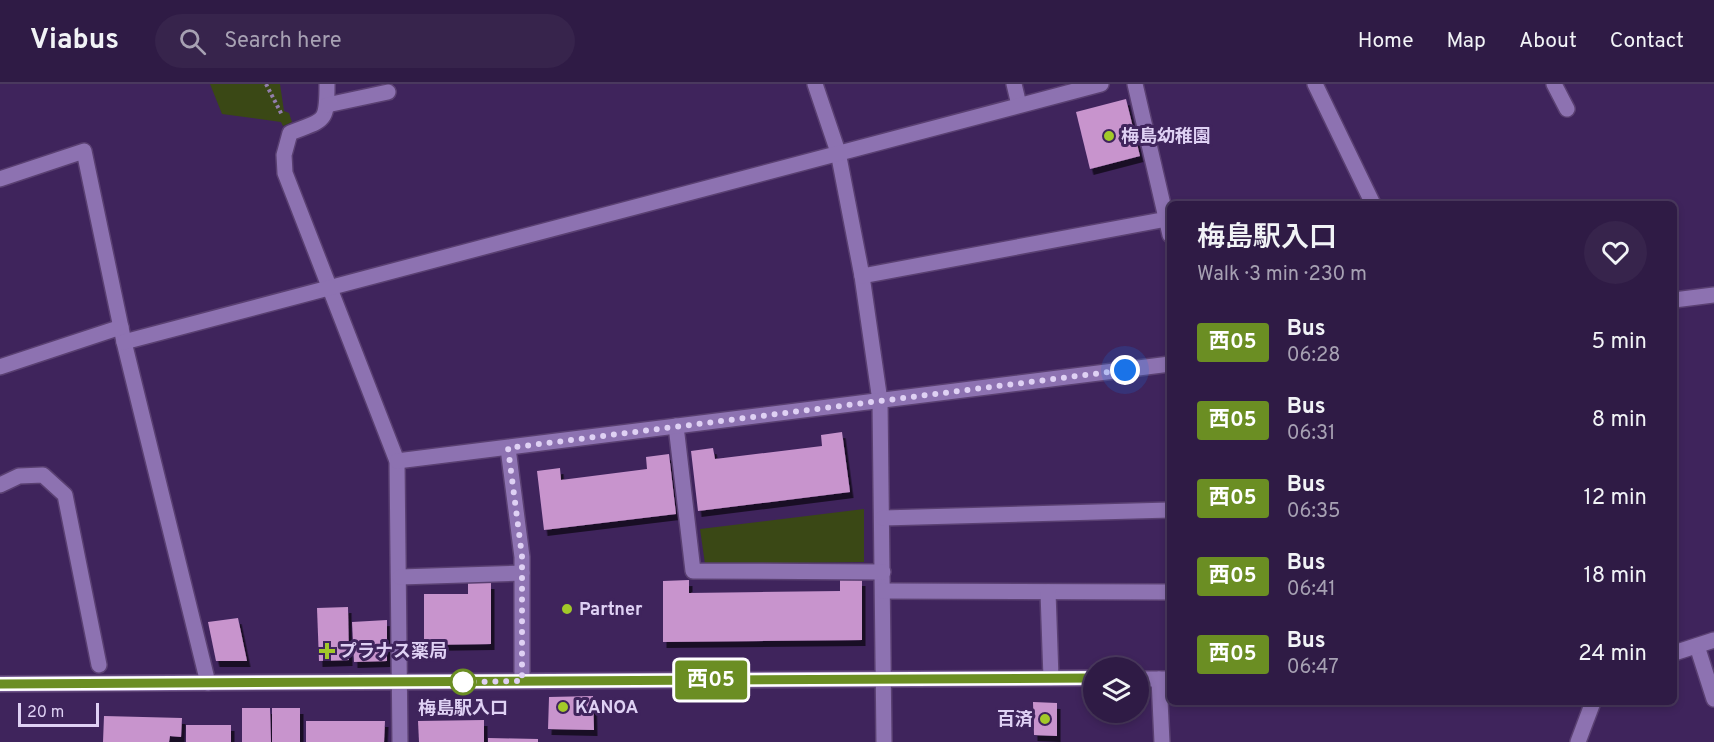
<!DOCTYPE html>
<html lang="en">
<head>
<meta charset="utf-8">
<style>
  body { margin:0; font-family:Overpass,"Noto Sans JP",sans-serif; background:#37244c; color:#f1f3f6; height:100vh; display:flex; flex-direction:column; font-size:22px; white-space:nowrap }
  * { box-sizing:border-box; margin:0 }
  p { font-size:20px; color:#a7a1b3 }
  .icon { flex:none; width:33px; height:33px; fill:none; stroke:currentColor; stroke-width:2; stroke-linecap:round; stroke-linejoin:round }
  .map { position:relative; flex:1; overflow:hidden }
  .panel { position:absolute; left:1167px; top:117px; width:510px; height:504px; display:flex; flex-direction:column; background:#2f1b45; border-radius:9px; box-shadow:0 3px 9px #0003,0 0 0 2px #4a395e }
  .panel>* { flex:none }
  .badge { padding:0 12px; border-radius:4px; font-size:21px; line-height:39px }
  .controls { position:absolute; left:1083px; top:573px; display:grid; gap:12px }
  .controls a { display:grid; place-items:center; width:66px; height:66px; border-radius:50%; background:#2f1b45; box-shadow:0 3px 9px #0003,0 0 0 2px #4a395e; font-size:30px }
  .scale { position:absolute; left:18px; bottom:15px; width:81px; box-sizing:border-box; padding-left:6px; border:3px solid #dfd1f4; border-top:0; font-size:16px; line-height:21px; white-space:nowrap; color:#dfd1f4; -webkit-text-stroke:4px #3f245c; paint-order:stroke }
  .you { position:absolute; width:30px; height:30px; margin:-15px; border:4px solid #fff; border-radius:50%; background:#1a73e8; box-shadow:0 0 0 9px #1a73e833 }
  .map>.badge { position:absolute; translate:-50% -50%; box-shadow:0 0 0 3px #fff }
  .round { display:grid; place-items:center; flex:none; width:63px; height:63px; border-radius:32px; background:#37244c }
  .summary { display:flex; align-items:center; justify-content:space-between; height:102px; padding:0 30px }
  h1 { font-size:28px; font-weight:600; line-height:45px }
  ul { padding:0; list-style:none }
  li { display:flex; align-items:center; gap:18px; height:78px; padding:0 30px }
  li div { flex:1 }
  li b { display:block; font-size:22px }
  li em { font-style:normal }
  li .badge { min-width:66px; font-weight:700; text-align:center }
  header { display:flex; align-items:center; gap:36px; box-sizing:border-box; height:84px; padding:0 30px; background:#2f1b45; border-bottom:2px solid #4a395e }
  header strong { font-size:28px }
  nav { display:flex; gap:33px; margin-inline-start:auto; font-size:21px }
  .search { width:420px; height:54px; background:#37244c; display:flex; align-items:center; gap:15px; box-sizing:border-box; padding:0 21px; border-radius:33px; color:#a7a1b3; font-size:22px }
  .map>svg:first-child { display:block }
  .green { fill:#3a4815 }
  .building { fill:#c894cd; filter:url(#shadow) }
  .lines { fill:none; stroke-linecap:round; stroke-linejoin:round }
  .minor-casing { stroke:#5a4072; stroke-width:18 }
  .path { stroke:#927eab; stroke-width:4; stroke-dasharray:3 3; stroke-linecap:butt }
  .minor { stroke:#8d72b1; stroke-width:15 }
  .line-casing { stroke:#fff; stroke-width:14 }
  .line { stroke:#6b8e23; stroke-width:9 }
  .walk { stroke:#dfd1f4; stroke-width:6; stroke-dasharray:0 10.8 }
  .poi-dot { fill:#a2c929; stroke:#3f245c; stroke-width:2 }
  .stop-dot { fill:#fff; stroke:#6b8e23; stroke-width:3 }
  .labels { text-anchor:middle; stroke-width:6; stroke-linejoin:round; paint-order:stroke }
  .poi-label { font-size:18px; font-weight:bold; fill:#dfd1f4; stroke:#3f245c; text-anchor:start }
  .stop-label { font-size:18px; font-weight:bold; fill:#dfd1f4; stroke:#3f245c }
</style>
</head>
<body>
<header>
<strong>Viabus</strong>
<div class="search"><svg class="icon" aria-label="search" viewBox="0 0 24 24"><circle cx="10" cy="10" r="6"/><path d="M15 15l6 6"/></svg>Search here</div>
<nav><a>Home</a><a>Map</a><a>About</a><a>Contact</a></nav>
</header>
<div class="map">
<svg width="1714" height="658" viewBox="0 0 1714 658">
  <defs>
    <filter id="shadow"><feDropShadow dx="3.5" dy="6" stdDeviation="0" flood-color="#0009"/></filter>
  </defs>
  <rect width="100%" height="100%" fill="#3f245c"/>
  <g class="green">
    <path d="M210,0h70l4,27 5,2 3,9 -9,4 -2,-4 -59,-8z"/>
    <path d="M864,425v53l-159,2 -5,-35z"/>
  </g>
  <g class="building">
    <path d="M1126,15l14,57 -50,13 -14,-57z"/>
    <path d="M842,348l8,60 -152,19 -7,-60 22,-3 2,11 107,-13 -1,-11z"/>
    <path d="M669,370l7,60 -132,16 -7,-59 23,-3 1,12 86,-11 -1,-12z"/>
    <path d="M689,496v13l151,-2v-11h22v60l-199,2v-61z"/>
    <path d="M468,499h23v61l-67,1v-51h44z"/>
    <path d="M348,523l1,53 -30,1 -2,-53z"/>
    <path d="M238,534l9,43h-31l-8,-39z"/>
    <path d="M387,536v41l-33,1 -2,-40z"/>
    <path d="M593,612l1,34 -46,-1 1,-32z"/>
    <path d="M1033,618l24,1v33l-23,-1z"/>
    <path d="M242,624h28l1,34h-29z"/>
    <rect x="272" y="624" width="28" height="34"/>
    <path d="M104,632l78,2 -1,19 -11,-1 -1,6h-66z"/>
    <path d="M484,636v22h-65l-1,-21z"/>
    <path d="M306,637h79l-1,21h-78z"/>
    <rect x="186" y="641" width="45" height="17"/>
    <path d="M488,654l50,1v3h-50z"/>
  </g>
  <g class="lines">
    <defs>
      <g id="minor">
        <path d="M327,0c0,40 -2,35 -37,49l-6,22 1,18 112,288 3,281"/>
        <path d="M815,0l23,68 24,124 18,125 4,341"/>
        <path d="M1014,0l5,21"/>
        <path d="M1135,0l35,151"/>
        <path d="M1315,0l58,120"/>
        <path d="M1554,0l13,25"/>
        <path d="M327,21l61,-13"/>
        <path d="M0,95l84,-28 40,191 84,341"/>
        <path d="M862,192l305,-57"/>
        <path d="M1674,216l40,-5"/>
        <path d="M124,258l977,-258"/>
        <path d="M0,283l121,-40"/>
        <path d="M676,342l17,145 190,1"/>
        <path d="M508,364l14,109v123"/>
        <path d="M397,377l773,-97"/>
        <path d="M0,401l19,-9 24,-1 22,20 34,170"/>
        <path d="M883,434l287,-8"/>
        <path d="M400,493l122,-4"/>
        <path d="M883,507l287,1"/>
        <path d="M1048,508l3,86"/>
        <path d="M1697,562l17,53"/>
        <path d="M1674,569l40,-13"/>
        <path d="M1138,595h32"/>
        <path d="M1159,595l3,63"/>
        <path d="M0,600l1094,-6"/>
        <path d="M1578,658l15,-40"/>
      </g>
    </defs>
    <use href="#minor" class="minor-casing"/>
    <path class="path" d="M266,0l16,31"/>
    <use href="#minor" class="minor"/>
  </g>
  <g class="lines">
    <defs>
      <path id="line" d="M0,600l1094,-6"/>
    </defs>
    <use href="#line" class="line-casing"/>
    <use href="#line" class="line"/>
    <path class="walk" d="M463,598l59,-1v-125l-14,-108 617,-78"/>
  </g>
  <g class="poi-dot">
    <circle cx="1109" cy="52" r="6"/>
    <circle cx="567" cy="525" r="6"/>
    <path d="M324 558h6v6h6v6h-6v6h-6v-6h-6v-6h6z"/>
    <circle cx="563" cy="623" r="6"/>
    <circle cx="1045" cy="635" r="6"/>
  </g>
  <circle class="stop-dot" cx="463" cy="598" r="12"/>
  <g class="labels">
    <g class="poi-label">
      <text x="1121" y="58">梅島幼稚園</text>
      <text x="579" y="531">Partner</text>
      <text x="339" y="573">プラナス薬局</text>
      <text x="575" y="629">KANOA</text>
      <text x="1033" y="641" text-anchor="end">百済</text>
    </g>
    <g class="stop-label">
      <text x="463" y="630">梅島駅入口</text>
    </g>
  </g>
</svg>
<div class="controls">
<a><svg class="icon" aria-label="layers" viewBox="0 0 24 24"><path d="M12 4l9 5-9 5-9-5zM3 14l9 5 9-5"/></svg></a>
</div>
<div class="scale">20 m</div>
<div class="you" style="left:1125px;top:286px"></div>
<b class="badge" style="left:711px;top:596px;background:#6b8e23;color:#fff">西05</b>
<section class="panel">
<div class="summary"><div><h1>梅島駅入口</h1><p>Walk · 3 min · 230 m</p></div><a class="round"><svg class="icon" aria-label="heart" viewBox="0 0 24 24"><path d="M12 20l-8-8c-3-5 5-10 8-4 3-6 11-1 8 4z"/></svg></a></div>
<ul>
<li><span class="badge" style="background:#6b8e23;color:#fff">西05</span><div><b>Bus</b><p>06:28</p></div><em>5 min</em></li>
<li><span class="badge" style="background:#6b8e23;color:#fff">西05</span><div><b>Bus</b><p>06:31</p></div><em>8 min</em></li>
<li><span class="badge" style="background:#6b8e23;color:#fff">西05</span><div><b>Bus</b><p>06:35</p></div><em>12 min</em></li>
<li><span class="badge" style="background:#6b8e23;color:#fff">西05</span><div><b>Bus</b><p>06:41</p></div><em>18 min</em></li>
<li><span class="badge" style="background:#6b8e23;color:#fff">西05</span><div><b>Bus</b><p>06:47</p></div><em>24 min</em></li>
</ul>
</section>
</div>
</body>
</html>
